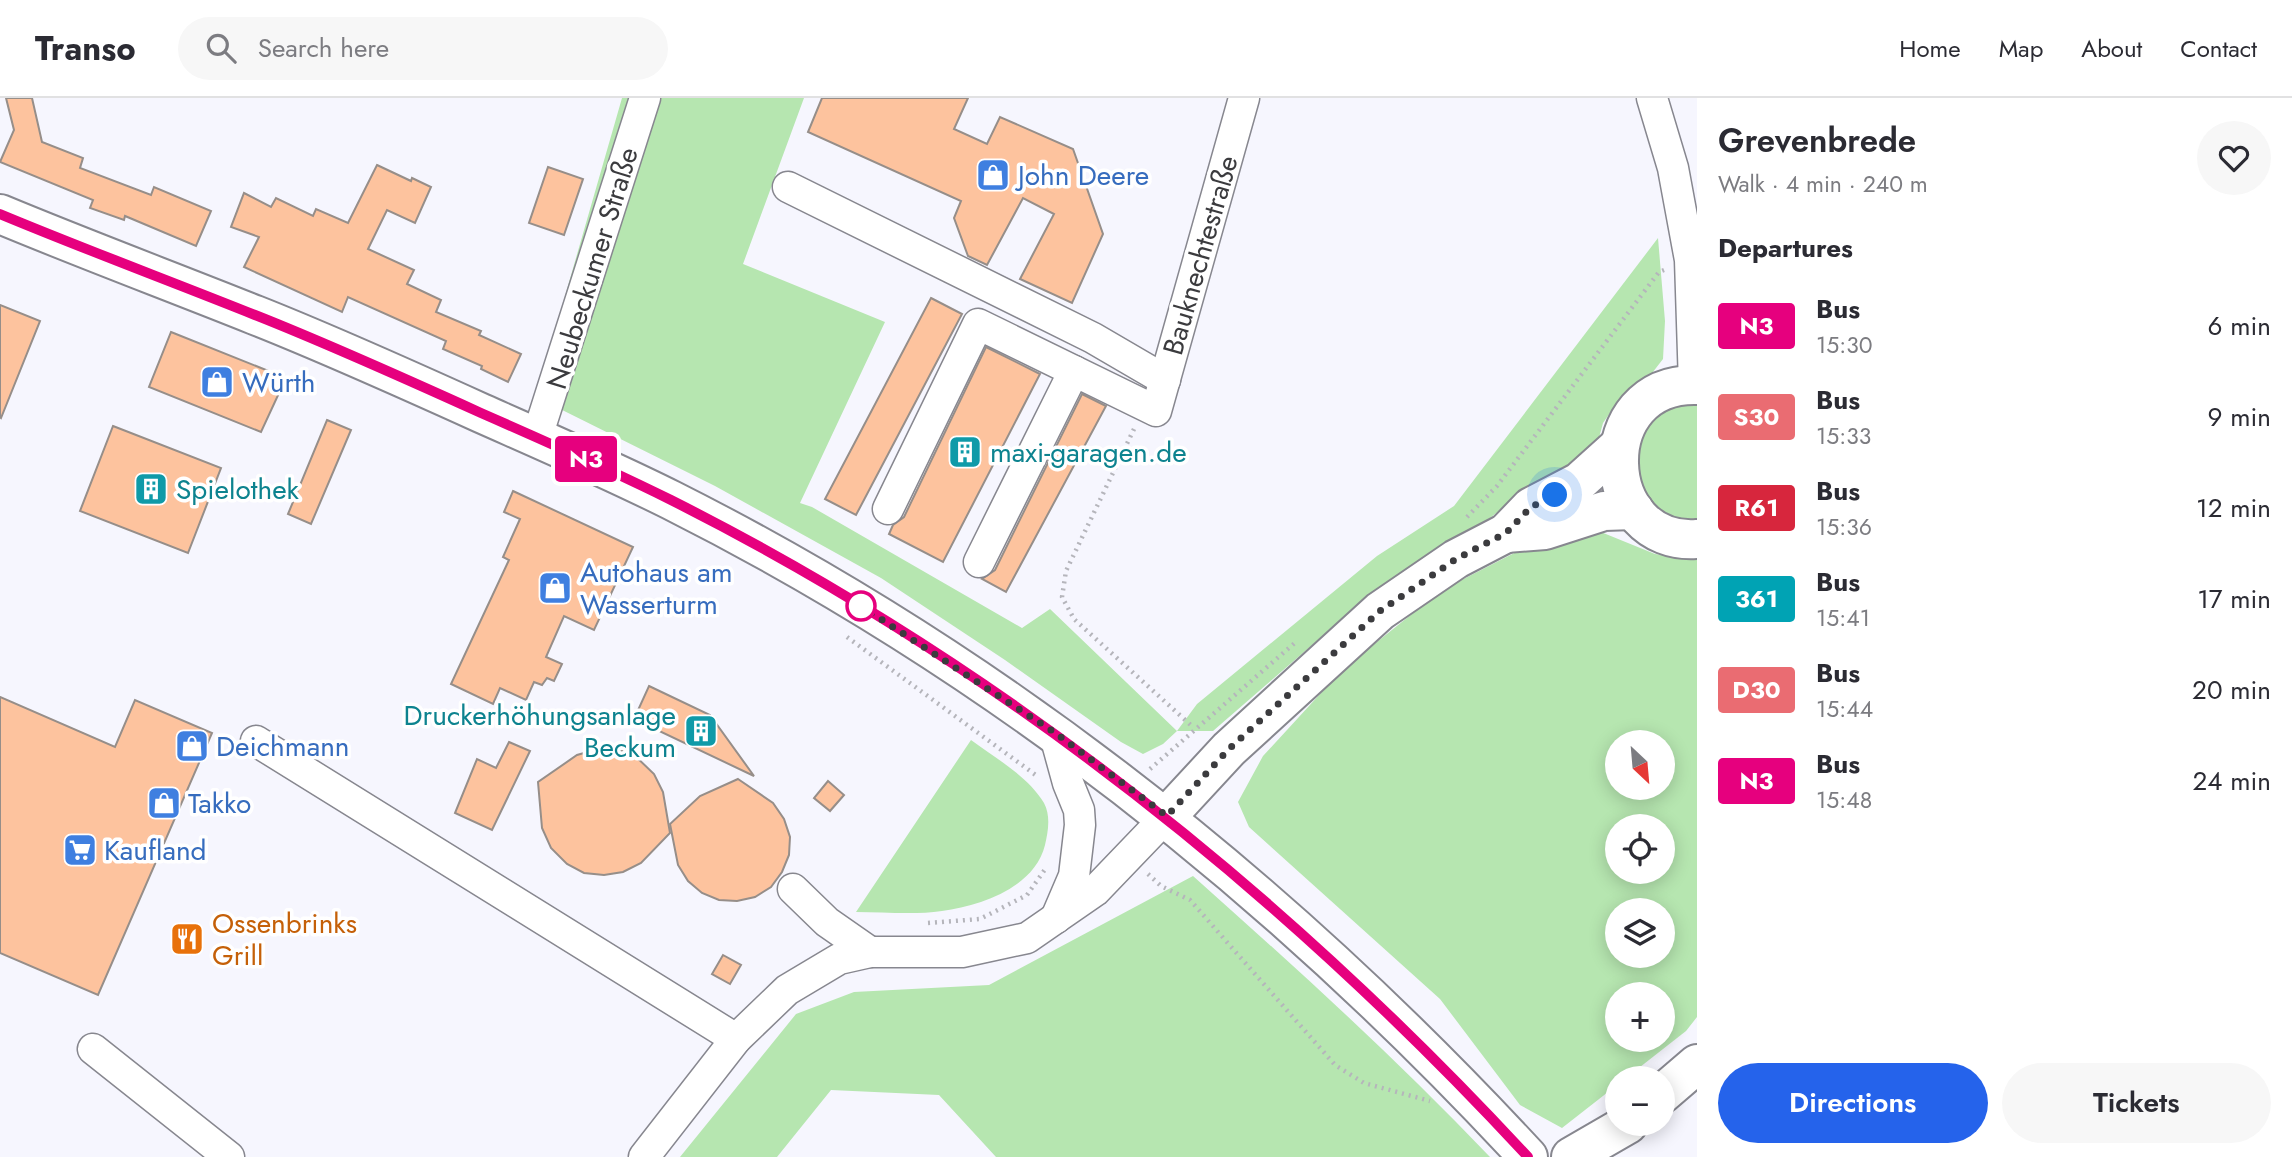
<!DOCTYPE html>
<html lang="en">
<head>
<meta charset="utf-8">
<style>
  body { margin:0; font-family:Jost,sans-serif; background:#f7f7f7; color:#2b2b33; height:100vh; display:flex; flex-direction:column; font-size:26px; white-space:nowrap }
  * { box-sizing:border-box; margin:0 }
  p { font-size:23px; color:#7c7c81 }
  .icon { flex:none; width:38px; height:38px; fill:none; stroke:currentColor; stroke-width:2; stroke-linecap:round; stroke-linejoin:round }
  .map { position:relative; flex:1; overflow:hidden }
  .panel { display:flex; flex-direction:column; background:#fff; width:595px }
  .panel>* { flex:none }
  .badge { padding:0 14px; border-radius:5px; font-size:24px; line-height:46px }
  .needle { width:46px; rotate:154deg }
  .buttons { position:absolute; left:1605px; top:632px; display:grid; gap:14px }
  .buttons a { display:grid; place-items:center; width:70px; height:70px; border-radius:50%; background:#fff; box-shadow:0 4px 18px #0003; font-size:35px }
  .you { position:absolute; width:35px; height:35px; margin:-18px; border:5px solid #fff; border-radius:50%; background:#1a73e8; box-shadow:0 0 0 10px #1a73e833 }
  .map>.badge { position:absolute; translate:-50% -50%; box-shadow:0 0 0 4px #fff }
  h2 { padding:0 21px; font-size:26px; line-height:63px }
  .round { display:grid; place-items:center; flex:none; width:74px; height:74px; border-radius:37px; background:#f7f7f7 }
  .headline { display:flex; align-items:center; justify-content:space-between; height:119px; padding:0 21px }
  h1 { font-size:33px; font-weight:600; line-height:52px }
  .action { display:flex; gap:14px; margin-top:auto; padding:14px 21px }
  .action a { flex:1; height:80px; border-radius:42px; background:#2563eb; color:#fff; font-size:28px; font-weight:600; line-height:80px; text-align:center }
  .action a+a { background:#f7f7f7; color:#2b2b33 }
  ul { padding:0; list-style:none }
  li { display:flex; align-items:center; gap:21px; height:91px; padding:0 21px }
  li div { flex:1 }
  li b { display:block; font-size:26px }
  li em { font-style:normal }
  li .badge { min-width:77px; font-weight:700; text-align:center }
  header { display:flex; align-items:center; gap:42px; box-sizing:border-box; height:98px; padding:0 35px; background:#fff; border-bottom:2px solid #e1e1e2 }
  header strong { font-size:33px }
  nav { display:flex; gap:38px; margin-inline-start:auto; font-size:24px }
  .search { width:490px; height:63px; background:#f7f7f7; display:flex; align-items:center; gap:18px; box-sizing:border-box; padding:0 24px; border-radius:38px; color:#7c7c81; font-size:26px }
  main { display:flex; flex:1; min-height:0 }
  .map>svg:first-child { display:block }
  .green { fill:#b6e6b0; fill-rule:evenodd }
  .building { fill:#fdc39e; stroke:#968e89; stroke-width:2 }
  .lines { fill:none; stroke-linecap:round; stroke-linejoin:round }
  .minor-casing { stroke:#87878f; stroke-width:33 }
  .major-casing { stroke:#87878f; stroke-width:42 }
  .path { stroke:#b5b5bb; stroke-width:4.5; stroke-dasharray:2 5; stroke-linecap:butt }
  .minor { stroke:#fff; stroke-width:30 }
  .major { stroke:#fff; stroke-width:38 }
  .line-casing { stroke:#fff; stroke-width:16 }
  .line { stroke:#e6007e; stroke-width:10 }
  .walk { stroke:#3b3b3e; stroke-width:7; stroke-dasharray:0 12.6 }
  .stop-dot { fill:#fff; stroke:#e6007e; stroke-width:3.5 }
  .labels { text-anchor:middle; stroke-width:7; stroke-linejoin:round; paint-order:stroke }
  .shop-label { font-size:28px; fill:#366cbe; stroke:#fff; text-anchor:start }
  .street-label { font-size:28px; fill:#3b3b3e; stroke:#fff }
  .culture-label { font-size:28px; fill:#0d838f; stroke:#fff; text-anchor:start }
  .food-label { font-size:28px; fill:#c56008; stroke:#fff; text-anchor:start }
</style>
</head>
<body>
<header>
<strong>Transo</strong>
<div class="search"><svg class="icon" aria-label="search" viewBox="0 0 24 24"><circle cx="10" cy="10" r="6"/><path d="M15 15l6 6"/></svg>Search here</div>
<nav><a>Home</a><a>Map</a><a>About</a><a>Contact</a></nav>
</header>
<main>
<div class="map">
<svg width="1697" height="1059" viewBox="0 0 1697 1059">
  <rect width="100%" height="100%" fill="#f6f6fe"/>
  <g class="green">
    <path d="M622,0h182l-61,166 142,58 -85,181 12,4 210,121 28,-19 127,122 20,-27 180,-148 77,-50 204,-268 7,83 -2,38 -14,18 -28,20 -18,26 -6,22 -22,21 -71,41 -73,57 -59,29 -159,138h-36l-14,13 -20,10 -22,-12 -116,-82 -124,-82 -166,-92 -179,-89z"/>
    <path d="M1697,301v125l-15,-1 -35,-19 -15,-57 23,-35z"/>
    <path d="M1596,432l59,24 42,6v457l-11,14 -60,47h-9v7l-55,43 -42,-23 -80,-106 -191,-172 -11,-25 25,-46 80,-87 99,-79 86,-44zM1617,644h45v46h-45zM1617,728h45v46h-45zM1617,812h45v46h-45zM1617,896h45v46h-45z"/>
    <path d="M971,642c24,18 57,36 73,63 7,13 4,29 1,42 -10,42 -64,61 -103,66 -27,4 -58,1 -86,1z"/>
    <path d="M1193,778c102,91 203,182 297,281h-494l-57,-62 -108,-5 -54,67h-97l116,-143 58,-22 135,-7z"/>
  </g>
  <g class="building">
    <path d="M6,0h26l10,44 41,16 -3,10 71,27 3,-8 57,24 -15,35 -71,-30 -1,4 -34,-12 3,-8 -93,-38 14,-32z"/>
    <path d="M822,0h146l-14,31 33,15 13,-27 73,32 30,85 -31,69 -52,-24 34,-65 -31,-16 -36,67 -19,-9 -14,-38 7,-17 -153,-69z"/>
    <path d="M377,67l34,16 1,-3 19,9 -16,36 -28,-13 -19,39 46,21 -7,14 34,16 -5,12 45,19 -2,4 42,19 -13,28 -27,-13 1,-3 -39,-17 3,-8 -98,-44 -6,15 -98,-45 15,-30 -28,-10 13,-34 27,14 5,-9 37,18 3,-7 32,14z"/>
    <path d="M548,69l35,12 -19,56 -35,-12z"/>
    <path d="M931,200l31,16 -106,201 -31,-16z"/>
    <path d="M0,207l40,16 -39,97 -1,-1z"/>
    <path d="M171,234l115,46 -25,54 -112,-45z"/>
    <path d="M986,249l54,27 -97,188 -54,-28 4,-9 11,-8z"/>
    <path d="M1082,296l24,12 -100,186 -24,-13 13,-9z"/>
    <path d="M327,322l24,10 -40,94 -23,-10z"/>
    <path d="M113,328l108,42 -33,85 -108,-42z"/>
    <path d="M513,393l120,56 -39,83 -30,-14 -18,41 16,7 -8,17 -7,-3 -5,7 -8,-3 -8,18 -26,-12 -7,16 -42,-20 58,-124 -6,-3 17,-38 -16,-7z"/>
    <path d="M649,588l61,29 44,61 -120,-57z"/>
    <path d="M0,599l115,50 20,-47 77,33 -114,262 -98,-42z"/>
    <path d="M509,644l21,9 -38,79 -37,-17 22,-54 19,9z"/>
    <path d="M598,651l33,3 23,22 9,18 7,41 -29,30 -18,9 -19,3 -20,-2 -17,-9 -16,-16 -9,-20 -4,-46 39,-27z"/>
    <path d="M738,681l35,24 11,16 6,18 -1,18 -7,17 -11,15 -16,10 -18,4 -18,-1 -17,-7 -14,-12 -10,-16 -8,-41 30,-28z"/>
    <path d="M828,683l16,14 -14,16 -16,-13z"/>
    <path d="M182,827l18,7 -9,22 -17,-7z"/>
    <path d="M723,857l18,10 -11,19 -18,-10z"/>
  </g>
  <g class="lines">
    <defs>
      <g id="minor">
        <path d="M1652,0l21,70 17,92 4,125"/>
        <path d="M788,89l305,151 72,42"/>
        <path d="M537,339l108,-339"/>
        <path d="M888,411l90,-185 178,87 88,-313"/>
        <path d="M979,464l95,-191"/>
        <path d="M1054,634l14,51 11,27 1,15 -6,51 -18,42"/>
        <path d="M256,643l480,298"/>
        <path d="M793,791l34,33 43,30"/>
        <path d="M93,951l136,108"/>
        <path d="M644,1059l92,-118 51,-49 52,-31 31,-7h92l65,-14 68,-47 72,-75"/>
      </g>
      <g id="major">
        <path d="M0,116c84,35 170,67 255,101 76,30 151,64 226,98 63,28 128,56 190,87 328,165 609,389 857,657"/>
        <path d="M1697,287c-108,-3 -100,161 0,154"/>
        <path d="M1506,435l39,-3 59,-19 30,-1"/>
        <path d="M1167,718l62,-67 151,-138 76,-52 50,-26 25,-26 48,-25 40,-36"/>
        <path d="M1662,996l35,-30"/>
        <path d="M1571,1059l57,-33"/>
      </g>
    </defs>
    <use href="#minor" class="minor-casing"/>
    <use href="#major" class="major-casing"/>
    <g class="path">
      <path d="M1134,331l-68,142 -4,26 12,22 120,109"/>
      <path d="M1467,419l30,-31 162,-214 5,-2"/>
      <path d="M847,539l190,139"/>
      <path d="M1150,671l147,-128"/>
      <path d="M1148,776l13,12 29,14 145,165 29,18 66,18"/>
      <path d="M928,825l52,-4 47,-24 19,-27"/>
    </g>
    <use href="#minor" class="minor"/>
    <use href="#major" class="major"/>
  </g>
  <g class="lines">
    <defs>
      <path id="line" d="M0,116c84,35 170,67 255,101 76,30 151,64 226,98 64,28 128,56 190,87 328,165 609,389 857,657"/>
    </defs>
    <use href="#line" class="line-casing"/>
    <use href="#line" class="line"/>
    <path class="walk" d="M861,508l193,126 113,84 62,-67 151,-138 76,-52 50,-26 25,-26 24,-12"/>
  </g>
  <defs>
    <symbol id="shop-square" viewBox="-11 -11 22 22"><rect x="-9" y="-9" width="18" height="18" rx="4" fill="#3f7fe0" stroke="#fff"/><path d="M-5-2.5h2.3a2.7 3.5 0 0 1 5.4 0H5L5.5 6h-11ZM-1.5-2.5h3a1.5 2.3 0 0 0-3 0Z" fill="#fff"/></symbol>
    <symbol id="building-square" viewBox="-11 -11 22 22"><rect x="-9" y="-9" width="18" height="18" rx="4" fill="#0f9aa8" stroke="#fff"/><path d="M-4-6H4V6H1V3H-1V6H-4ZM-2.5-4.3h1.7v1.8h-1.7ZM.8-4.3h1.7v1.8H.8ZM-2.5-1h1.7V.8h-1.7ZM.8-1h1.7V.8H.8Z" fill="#fff"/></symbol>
    <symbol id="supermarket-square" viewBox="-11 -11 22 22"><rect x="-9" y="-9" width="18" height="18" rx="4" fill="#3f7fe0" stroke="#fff"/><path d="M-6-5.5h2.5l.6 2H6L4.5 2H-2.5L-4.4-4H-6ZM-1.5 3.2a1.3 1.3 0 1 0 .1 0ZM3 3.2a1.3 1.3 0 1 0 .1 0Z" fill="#fff"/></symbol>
    <symbol id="restaurant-square" viewBox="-11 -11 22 22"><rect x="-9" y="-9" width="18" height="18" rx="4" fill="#e8710a" stroke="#fff"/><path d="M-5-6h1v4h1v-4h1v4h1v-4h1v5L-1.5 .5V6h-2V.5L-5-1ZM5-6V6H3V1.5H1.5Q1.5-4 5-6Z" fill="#fff"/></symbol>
  </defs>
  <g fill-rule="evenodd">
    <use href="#shop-square" x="974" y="58" width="38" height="38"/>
    <use href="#shop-square" x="198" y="265" width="38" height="38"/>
    <use href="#building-square" x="946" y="335" width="38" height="38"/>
    <use href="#building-square" x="132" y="372" width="38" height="38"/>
    <use href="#shop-square" x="536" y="471" width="38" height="38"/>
    <use href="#building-square" x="682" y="614" width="38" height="38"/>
    <use href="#shop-square" x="173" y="629" width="38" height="38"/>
    <use href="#shop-square" x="145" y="686" width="38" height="38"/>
    <use href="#supermarket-square" x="61" y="733" width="38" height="38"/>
    <use href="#restaurant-square" x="168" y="822" width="38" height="38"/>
  </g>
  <circle class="stop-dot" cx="861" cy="508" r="14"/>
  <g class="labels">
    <g class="shop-label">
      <text x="1018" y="87">John Deere</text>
      <text x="242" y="294">Würth</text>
      <text x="580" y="484">Autohaus am<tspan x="580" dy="32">Wasserturm</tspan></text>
      <text x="216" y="658">Deichmann</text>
      <text x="188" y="715">Takko</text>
      <text x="104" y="762">Kaufland</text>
    </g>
    <g class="street-label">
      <text transform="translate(1200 157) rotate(-74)" y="10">Bauknechtestraße</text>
      <text transform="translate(592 170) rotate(-73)" y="10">Neubeckumer Straße</text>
    </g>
    <g class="culture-label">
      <text x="990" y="364">maxi-garagen.de</text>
      <text x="176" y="401">Spielothek</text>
      <text x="676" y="627" text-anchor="end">Druckerhöhungsanlage<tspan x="676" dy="32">Beckum</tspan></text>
    </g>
    <g class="food-label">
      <text x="212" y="835">Ossenbrinks<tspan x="212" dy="32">Grill</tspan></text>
    </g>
  </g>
</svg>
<div class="buttons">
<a><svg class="needle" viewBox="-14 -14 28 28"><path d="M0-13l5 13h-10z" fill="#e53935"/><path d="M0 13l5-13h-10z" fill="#7c7c81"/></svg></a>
<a><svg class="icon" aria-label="locate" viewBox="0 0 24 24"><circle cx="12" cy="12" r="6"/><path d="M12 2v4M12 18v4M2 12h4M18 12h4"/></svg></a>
<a><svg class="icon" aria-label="layers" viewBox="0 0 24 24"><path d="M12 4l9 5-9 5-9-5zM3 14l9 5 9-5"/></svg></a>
<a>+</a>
<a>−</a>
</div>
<div class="you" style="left:1555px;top:397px"></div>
<b class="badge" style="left:586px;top:361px;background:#e6007e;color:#fff">N3</b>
</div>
<section class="panel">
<div class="headline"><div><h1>Grevenbrede</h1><p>Walk · 4 min · 240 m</p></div><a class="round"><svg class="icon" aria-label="heart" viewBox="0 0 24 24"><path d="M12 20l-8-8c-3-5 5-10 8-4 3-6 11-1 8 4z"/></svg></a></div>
<h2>Departures</h2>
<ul>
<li><span class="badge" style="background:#e6007e;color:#fff">N3</span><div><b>Bus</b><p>15:30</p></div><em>6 min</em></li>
<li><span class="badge" style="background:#ea6c72;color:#fff">S30</span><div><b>Bus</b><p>15:33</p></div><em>9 min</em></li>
<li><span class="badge" style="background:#d7263d;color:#fff">R61</span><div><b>Bus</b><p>15:36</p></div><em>12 min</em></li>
<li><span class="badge" style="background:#00a3b4;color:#fff">361</span><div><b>Bus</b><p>15:41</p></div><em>17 min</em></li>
<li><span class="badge" style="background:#ea6c72;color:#fff">D30</span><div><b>Bus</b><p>15:44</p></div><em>20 min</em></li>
<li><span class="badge" style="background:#e6007e;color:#fff">N3</span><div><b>Bus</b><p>15:48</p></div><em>24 min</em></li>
</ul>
<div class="action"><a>Directions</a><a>Tickets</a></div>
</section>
</main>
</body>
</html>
